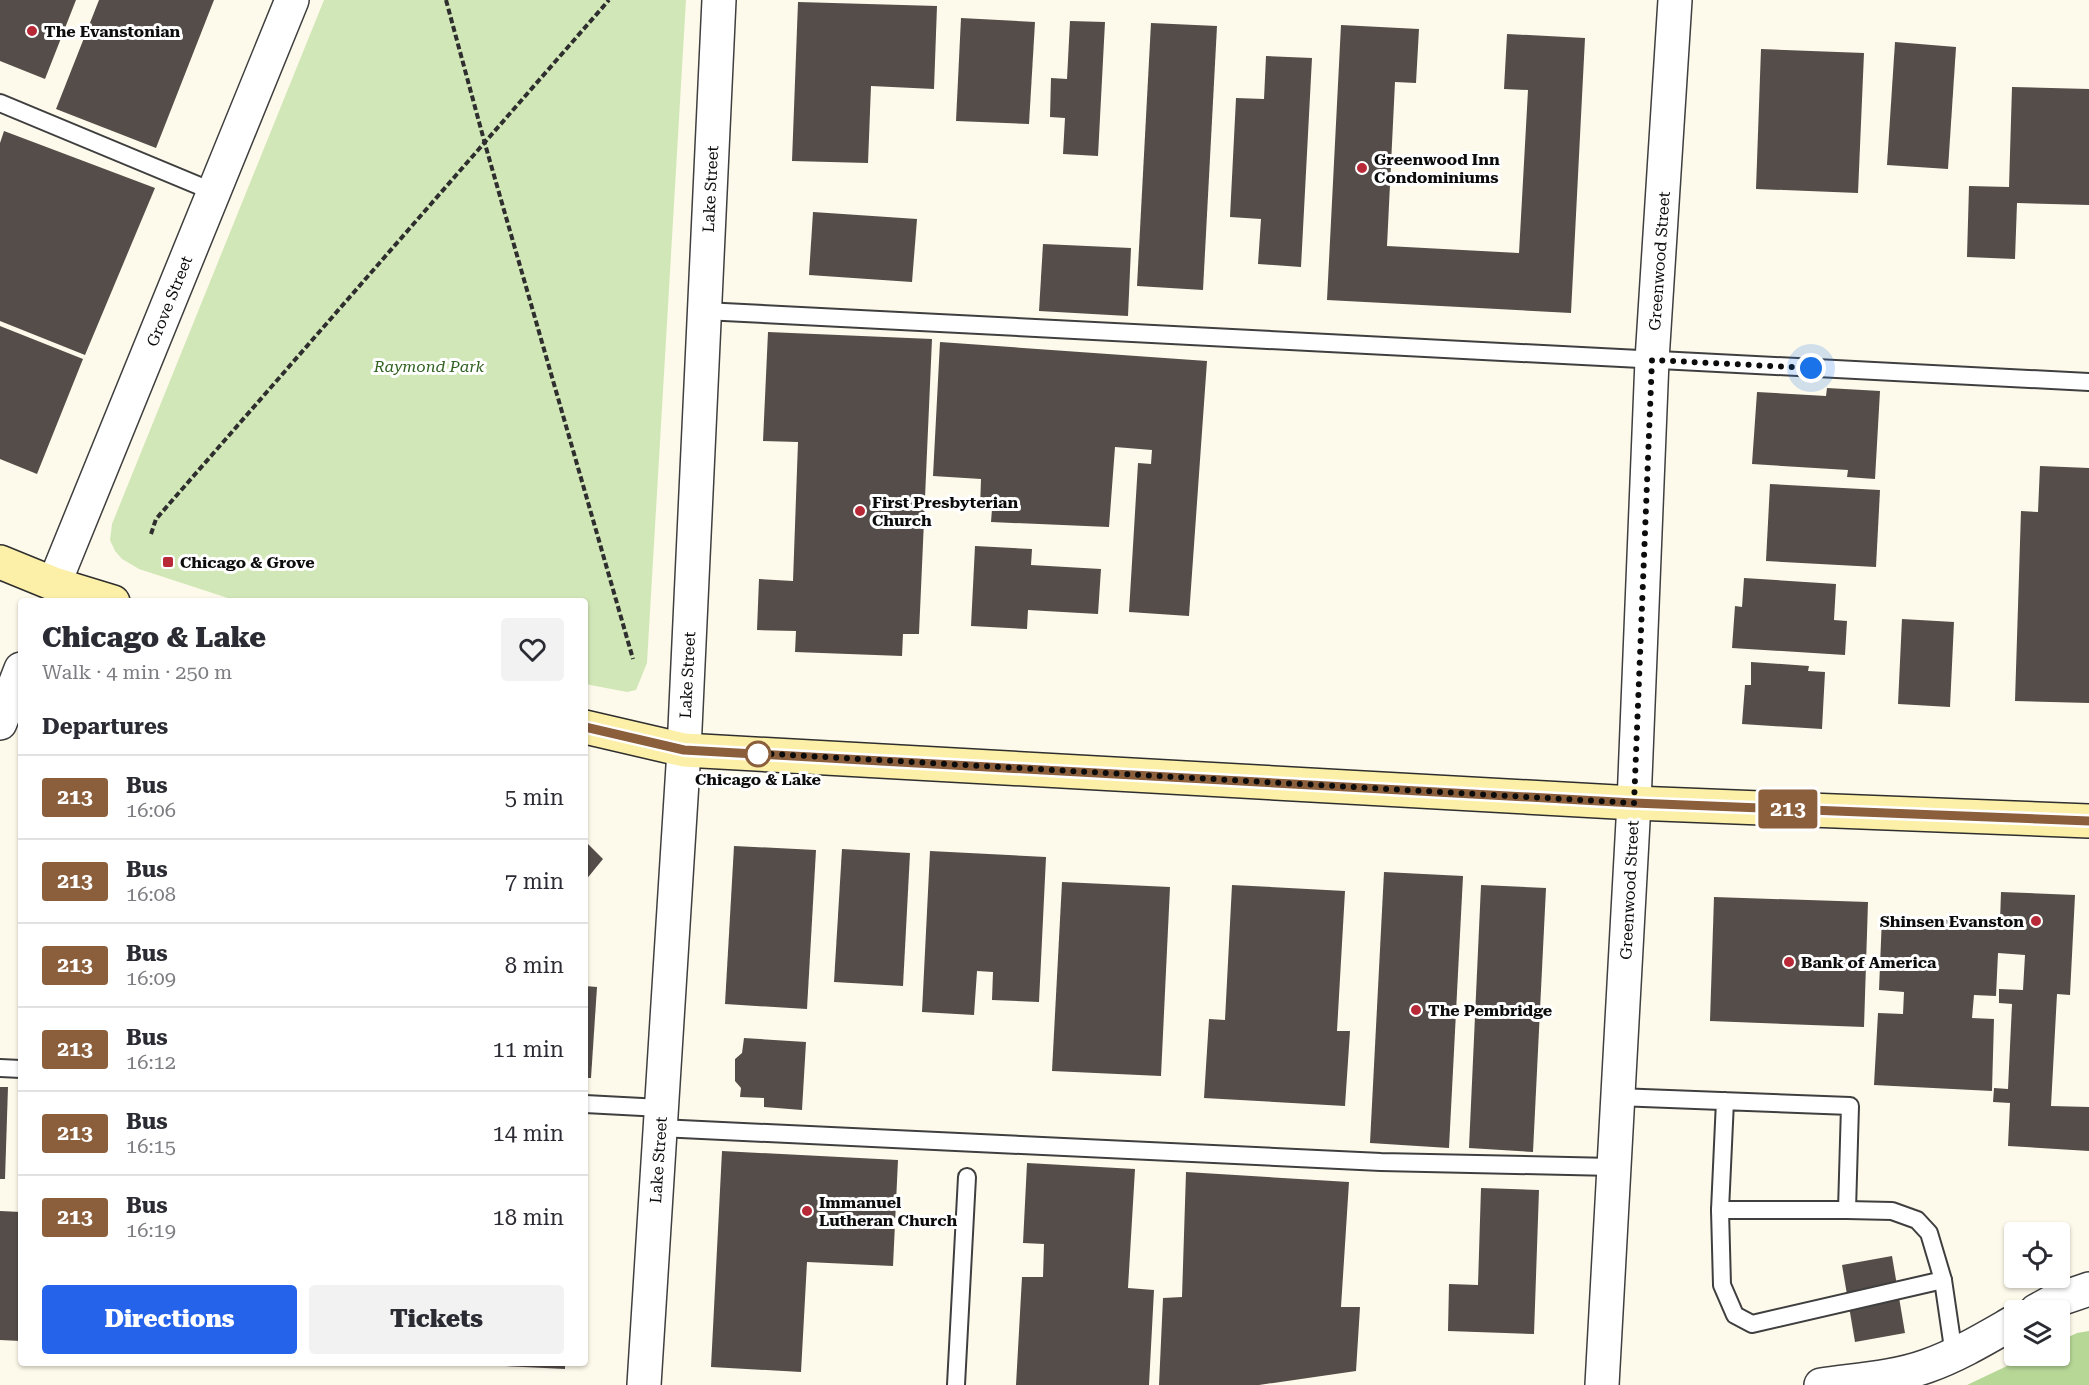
<!DOCTYPE html>
<html lang="en">
<head>
<meta charset="utf-8">
<style>
  body { margin:0; font-family:"Roboto Serif",serif; background:#f2f2f3; color:#2b2b33; height:100vh; display:flex; flex-direction:column; font-size:22px; white-space:nowrap }
  * { box-sizing:border-box; margin:0 }
  p { font-size:20px; color:#7c7c81 }
  .icon { flex:none; width:33px; height:33px; fill:none; stroke:currentColor; stroke-width:2; stroke-linecap:round; stroke-linejoin:round }
  .map { position:relative; flex:1; overflow:hidden }
  .drawer { position:absolute; left:18px; top:598px; width:570px; height:768px; display:flex; flex-direction:column; background:#fff; border-radius:6px; box-shadow:0 2px 4px #0004 }
  .drawer>* { flex:none }
  .badge { padding:0 12px; border-radius:4px; font-size:21px; line-height:39px }
  .fabs { position:absolute; left:2004px; top:1222px; display:grid; gap:12px }
  .fabs a { display:grid; place-items:center; width:66px; height:66px; border-radius:6px; background:#fff; box-shadow:0 2px 4px #0004; font-size:30px }
  .you { position:absolute; width:30px; height:30px; margin:-15px; border:4px solid #fff; border-radius:50%; background:#1a73e8; box-shadow:0 0 0 9px #1a73e833 }
  .map>.badge { position:absolute; translate:-50% -50%; box-shadow:0 0 0 3px #fff }
  h2 { padding:0 24px; font-size:22px; line-height:54px }
  .round { display:grid; place-items:center; flex:none; width:63px; height:63px; border-radius:6px; background:#f2f2f3 }
  .headline { display:flex; align-items:center; justify-content:space-between; height:102px; padding:0 24px }
  h1 { font-size:28px; font-weight:800; line-height:45px }
  .button { display:flex; gap:12px; margin-top:auto; padding:12px 24px }
  .button a { flex:1; height:69px; border-radius:6px; background:#2563eb; color:#fff; font-size:24px; font-weight:800; line-height:69px; text-align:center }
  .button a+a { background:#f2f2f3; color:#2b2b33 }
  ul { padding:0; list-style:none }
  li { display:flex; align-items:center; gap:18px; height:84px; padding:0 24px; border-top:2px solid #e1e1e2 }
  li div { flex:1 }
  li b { display:block; font-size:22px }
  li em { font-style:normal }
  li .badge { min-width:66px; font-weight:700; text-align:center }
  .map>svg:first-child { display:block }
  .green { fill:#d2e7b7 }
  .forest { fill:#b7d797 }
  .building { fill:#544d49 }
  .lines { fill:none; stroke-linecap:round; stroke-linejoin:round }
  .service-casing { stroke:#3f3f3f; stroke-width:20 }
  .minor-casing { stroke:#3f3f3f; stroke-width:36 }
  .tertiary-casing { stroke:#3f3f3f; stroke-width:36 }
  .secondary-casing { stroke:#2e2e2e; stroke-width:36 }
  .path { stroke:#2e2e2e; stroke-width:4; stroke-dasharray:6 3; stroke-linecap:butt }
  .service { stroke:#fff; stroke-width:16 }
  .minor { stroke:#fff; stroke-width:33 }
  .tertiary { stroke:#fff; stroke-width:33 }
  .secondary { stroke:#fcefa8; stroke-width:33 }
  .line-casing { stroke:#fff; stroke-width:14 }
  .line { stroke:#8b5e3c; stroke-width:9 }
  .walk { stroke:#0c0c0c; stroke-width:6; stroke-dasharray:0 10.8 }
  .poi-dot { fill:#b72936; stroke:#fff; stroke-width:2 }
  .stop-dot { fill:#fff; stroke:#8b5e3c; stroke-width:3 }
  .labels { text-anchor:middle; stroke-width:6; stroke-linejoin:round; paint-order:stroke }
  .poi-label { font-size:16px; font-weight:bold; fill:#0c0c0c; stroke:#fff; text-anchor:start }
  .street-label { font-size:16px; fill:#0c0c0c; stroke:#fff }
  .park-label { font-size:16px; font-style:italic; fill:#30611f; stroke:#fff }
  .stop-label { font-size:16px; font-weight:bold; fill:#0c0c0c; stroke:#fff }
</style>
</head>
<body>
<div class="map">
<svg width="2089" height="1385" viewBox="0 0 2089 1385">
  <rect width="100%" height="100%" fill="#fefaeb"/>
  <path class="green" d="M324,0h362l-39,663 -11,27 -9,2 -42,-8v-82l-348,-1 -98,-32 -17,-10 -7,-8 -5,-11 2,-16z"/>
  <path class="forest" d="M2089,1331v54h-122l61,-29h32v-15l17,-8z"/>
  <g class="building">
    <path d="M0,0h76l-31,79 -45,-18z"/>
    <path d="M99,0h115l-58,148 -100,-39z"/>
    <path d="M798,2l139,4 -3,83 -63,-3 -3,77 -76,-2z"/>
    <path d="M961,18l74,4 -6,102 -73,-3z"/>
    <path d="M1070,21l35,1 -7,134 -35,-2 2,-36 -15,-1 1,-39 16,1z"/>
    <path d="M1151,23l66,3 -14,264 -66,-4z"/>
    <path d="M1341,25l78,4 -3,54 -21,-1 -8,164 132,7 9,-163 -24,-1 3,-55 78,4 -14,275 -244,-13z"/>
    <path d="M1895,42l61,5 -8,122 -61,-4z"/>
    <path d="M1761,49l103,4 -6,140 -102,-4z"/>
    <path d="M1266,56l46,2 -11,209 -43,-3 3,-45 -31,-2 6,-119 28,1z"/>
    <path d="M2012,87l77,2v116l-72,-2 -2,56 -48,-2 2,-71 40,1z"/>
    <path d="M4,131l151,57 -70,167 -85,-34v-178z"/>
    <path d="M813,212l104,7 -5,63 -103,-7z"/>
    <path d="M1043,244l88,4 -3,68 -89,-5z"/>
    <path d="M0,326l83,33 -46,115 -37,-15z"/>
    <path d="M768,332l164,7 -13,295h-16l-1,22 -107,-4 1,-21 -39,-1 2,-51 34,2 5,-139 -35,-1z"/>
    <path d="M940,342l267,19 -18,255 -60,-4 9,-149 13,1 1,-14 -37,-3 -6,80 -118,-5 1,-13h-12l1,-30 -48,-3z"/>
    <path d="M1827,388l53,3 -5,88 -28,-2 1,-7 -96,-6 5,-72 69,4z"/>
    <path d="M2040,466l49,2v235l-74,-2 6,-190 17,1z"/>
    <path d="M1770,484l110,6 -4,77 -110,-6z"/>
    <path d="M975,546l57,3 -1,16 70,4 -3,45 -70,-4 -1,19 -56,-3z"/>
    <path d="M1744,578l92,6 -2,36 13,1 -2,34 -113,-7 3,-42 7,1z"/>
    <path d="M1902,619l52,3 -4,85 -52,-3z"/>
    <path d="M1751,662l58,4 -1,5 17,1 -3,57 -80,-5 3,-39h6z"/>
    <path d="M585,841l18,18 -18,22z"/>
    <path d="M734,846l82,4 -9,159 -82,-5z"/>
    <path d="M842,849l68,4 -7,133 -69,-4z"/>
    <path d="M930,851l116,6 -7,145 -47,-2 1,-28 -16,-1 -3,44 -52,-3z"/>
    <path d="M1384,872l79,4 -14,272 -79,-5z"/>
    <path d="M1062,882l108,5 -9,189 -109,-5z"/>
    <path d="M1232,885l113,6 -8,140h13l-5,75 -141,-8 5,-79 16,1z"/>
    <path d="M1481,885l65,3 -13,264 -64,-4z"/>
    <path d="M2001,892l74,3 -5,100 -13,-1 -6,112 38,1v44l-81,-5 2,-43 -17,-1 1,-14 14,1 4,-85 -13,-1v-14l24,1 2,-35 -27,-2 -2,43 -22,-1 -2,23 22,1 -2,72 -118,-6 4,-72 25,1 1,-22 -25,-2 3,-73 118,5z"/>
    <path d="M1714,897l154,5 -4,125 -154,-6z"/>
    <path d="M585,986l12,1 -6,91h-6z"/>
    <path d="M744,1038l62,4 -4,68 -38,-3v-9l-24,-1 1,-9 -6,-7v-22l7,-6z"/>
    <path d="M0,1087h8l-3,92h-5z"/>
    <path d="M722,1151l176,9 -5,106 -86,-4 -6,110 -90,-5z"/>
    <path d="M1027,1163l108,6 -7,119 26,2 -5,95h-133l6,-108h21l1,-33 -21,-1z"/>
    <path d="M1186,1172l163,10 -8,125h19l-4,64 -97,14h-100l4,-87 19,-1z"/>
    <path d="M1481,1188l58,2 -5,144 -86,-3 1,-47 29,1z"/>
    <path d="M0,1211l21,1v129l-21,-1z"/>
    <path d="M1892,1256l13,77 -50,9 -13,-77z"/>
    <path d="M482,1364h83v5l-83,-4z"/>
  </g>
  <g class="lines">
    <defs>
      <g id="service">
        <path d="M0,103l214,89"/>
        <path d="M704,311l1385,71"/>
        <path d="M0,1068l21,1"/>
        <path d="M1617,1097l233,9 -3,104h-127l5,-109"/>
        <path d="M585,1104l76,4"/>
        <path d="M660,1128l721,34 232,5"/>
        <path d="M1720,1210l2,75 13,30 17,9 191,-44"/>
        <path d="M1847,1210l45,1 25,9 12,13 14,47 11,75"/>
        <path d="M956,1385l11,-208"/>
      </g>
      <g id="minor">
        <path d="M54,584l238,-584"/>
        <path d="M684,750l35,-750"/>
        <path d="M1634,803l18,-443 23,-360"/>
      </g>
      <g id="tertiary">
        <path d="M0,723l21,-54"/>
        <path d="M2036,1311l18,-10 35,-12"/>
        <path d="M644,1385l40,-635"/>
        <path d="M1602,1385l32,-582"/>
        <path d="M1821,1385c35,-5 73,-7 106,-19 31,-11 59,-28 87,-44"/>
      </g>
      <g id="secondary">
        <path d="M0,562l54,22 59,18"/>
        <path d="M585,727l99,23 950,53 455,18"/>
      </g>
    </defs>
    <use href="#service" class="service-casing"/>
    <use href="#minor" class="minor-casing"/>
    <use href="#tertiary" class="tertiary-casing"/>
    <use href="#secondary" class="secondary-casing"/>
    <g class="path">
      <path d="M446,0l39,144 148,515"/>
      <path d="M151,534l5,-15 453,-519"/>
    </g>
    <use href="#service" class="service"/>
    <use href="#minor" class="minor"/>
    <use href="#tertiary" class="tertiary"/>
    <use href="#secondary" class="secondary"/>
  </g>
  <g class="lines">
    <defs>
      <path id="line" d="M585,727l99,23 950,53 455,18"/>
    </defs>
    <use href="#line" class="line-casing"/>
    <use href="#line" class="line"/>
    <path class="walk" d="M758,754l-4,-1 880,50 18,-443 159,8"/>
  </g>
  <g class="poi-dot">
    <circle cx="32" cy="31" r="6"/>
    <circle cx="1362" cy="168" r="6"/>
    <circle cx="860" cy="511" r="6"/>
    <rect x="162" y="556" width="12" height="12" rx="3"/>
    <circle cx="2036" cy="921" r="6"/>
    <circle cx="1789" cy="962" r="6"/>
    <circle cx="1416" cy="1010" r="6"/>
    <circle cx="807" cy="1211" r="6"/>
  </g>
  <circle class="stop-dot" cx="758" cy="754" r="12"/>
  <g class="labels">
    <g class="poi-label">
      <text x="44" y="37">The Evanstonian</text>
      <text x="1374" y="165">Greenwood Inn<tspan x="1374" dy="18">Condominiums</tspan></text>
      <text x="872" y="508">First Presbyterian<tspan x="872" dy="18">Church</tspan></text>
      <text x="180" y="568">Chicago &amp; Grove</text>
      <text x="2024" y="927" text-anchor="end">Shinsen Evanston</text>
      <text x="1801" y="968">Bank of America</text>
      <text x="1428" y="1016">The Pembridge</text>
      <text x="819" y="1208">Immanuel<tspan x="819" dy="18">Lutheran Church</tspan></text>
    </g>
    <g class="street-label">
      <text transform="translate(710 189) rotate(-87)" y="6">Lake Street</text>
      <text transform="translate(1659 261) rotate(-86)" y="6">Greenwood Street</text>
      <text transform="translate(169 301) rotate(-68)" y="6">Grove Street</text>
      <text transform="translate(687 675) rotate(-87)" y="6">Lake Street</text>
      <text transform="translate(1629 890) rotate(-87)" y="6">Greenwood Street</text>
      <text transform="translate(658 1160) rotate(-86)" y="6">Lake Street</text>
    </g>
    <g class="park-label">
      <text x="429" y="372">Raymond Park</text>
    </g>
    <g class="stop-label">
      <text x="758" y="785">Chicago &amp; Lake</text>
    </g>
  </g>
</svg>
<div class="fabs">
<a><svg class="icon" aria-label="locate" viewBox="0 0 24 24"><circle cx="12" cy="12" r="6"/><path d="M12 2v4M12 18v4M2 12h4M18 12h4"/></svg></a>
<a><svg class="icon" aria-label="layers" viewBox="0 0 24 24"><path d="M12 4l9 5-9 5-9-5zM3 14l9 5 9-5"/></svg></a>
</div>
<div class="you" style="left:1811px;top:368px"></div>
<b class="badge" style="left:1788px;top:809px;background:#8b5e3c;color:#fff">213</b>
<section class="drawer">
<div class="headline"><div><h1>Chicago &amp; Lake</h1><p>Walk · 4 min · 250 m</p></div><a class="round"><svg class="icon" aria-label="heart" viewBox="0 0 24 24"><path d="M12 20l-8-8c-3-5 5-10 8-4 3-6 11-1 8 4z"/></svg></a></div>
<h2>Departures</h2>
<ul>
<li><span class="badge" style="background:#8b5e3c;color:#fff">213</span><div><b>Bus</b><p>16:06</p></div><em>5 min</em></li>
<li><span class="badge" style="background:#8b5e3c;color:#fff">213</span><div><b>Bus</b><p>16:08</p></div><em>7 min</em></li>
<li><span class="badge" style="background:#8b5e3c;color:#fff">213</span><div><b>Bus</b><p>16:09</p></div><em>8 min</em></li>
<li><span class="badge" style="background:#8b5e3c;color:#fff">213</span><div><b>Bus</b><p>16:12</p></div><em>11 min</em></li>
<li><span class="badge" style="background:#8b5e3c;color:#fff">213</span><div><b>Bus</b><p>16:15</p></div><em>14 min</em></li>
<li><span class="badge" style="background:#8b5e3c;color:#fff">213</span><div><b>Bus</b><p>16:19</p></div><em>18 min</em></li>
</ul>
<div class="button"><a>Directions</a><a>Tickets</a></div>
</section>
</div>
</body>
</html>
